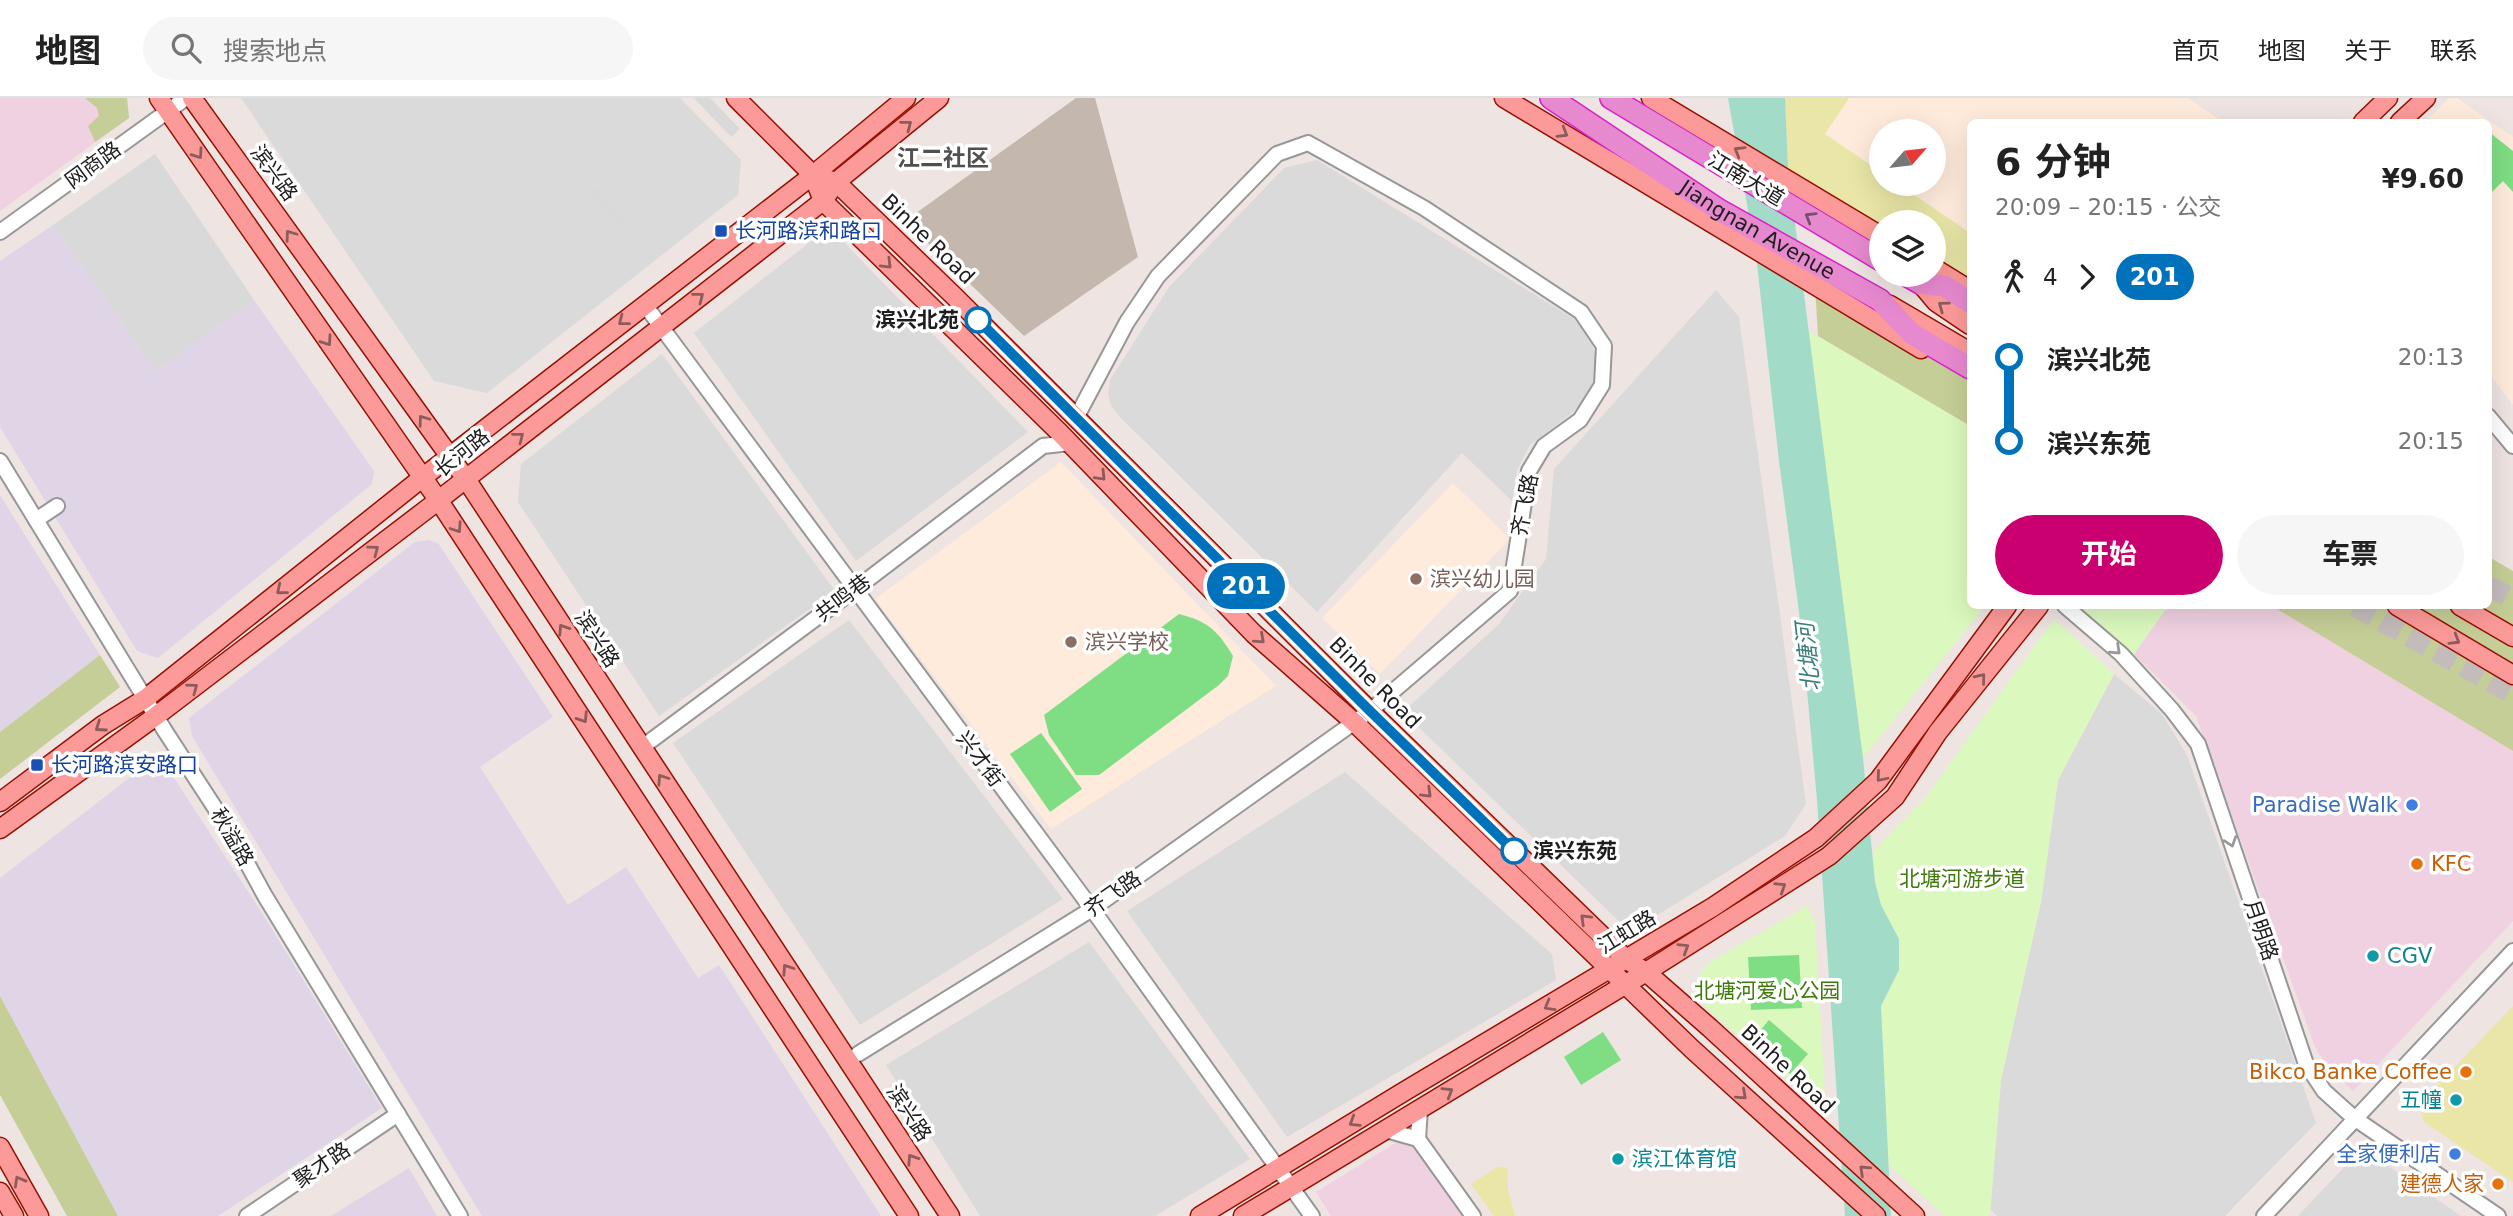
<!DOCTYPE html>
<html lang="zh">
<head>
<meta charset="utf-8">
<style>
  body { margin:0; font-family:"DejaVu Sans","Noto Sans SC",sans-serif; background:#f6f6f6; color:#222; height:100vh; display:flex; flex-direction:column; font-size:26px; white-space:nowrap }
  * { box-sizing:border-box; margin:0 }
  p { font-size:23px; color:#767676 }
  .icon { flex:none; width:38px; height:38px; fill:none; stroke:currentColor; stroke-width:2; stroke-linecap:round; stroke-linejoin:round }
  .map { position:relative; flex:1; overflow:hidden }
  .details { position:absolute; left:1967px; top:21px; width:525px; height:490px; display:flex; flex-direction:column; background:#fff; border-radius:10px; box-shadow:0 7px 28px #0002 }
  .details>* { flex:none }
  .badge { padding:0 14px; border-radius:23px; font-size:24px; line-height:46px }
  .needle { width:46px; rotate:62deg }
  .controls { position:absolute; left:1869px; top:21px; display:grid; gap:14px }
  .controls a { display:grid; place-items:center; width:77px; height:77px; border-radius:50%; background:#fff; box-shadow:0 7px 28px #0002; font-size:35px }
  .map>.badge { position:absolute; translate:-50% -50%; box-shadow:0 0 0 4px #fff }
  .legs { display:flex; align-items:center; gap:10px; height:77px; padding:0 28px; font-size:23px }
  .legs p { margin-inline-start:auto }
  .head { display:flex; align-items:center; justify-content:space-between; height:119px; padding:0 28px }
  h1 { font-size:38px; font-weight:700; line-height:52px }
  .button { display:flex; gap:14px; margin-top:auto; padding:14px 28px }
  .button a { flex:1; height:80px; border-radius:42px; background:#ca0071; color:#fff; font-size:28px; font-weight:700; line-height:80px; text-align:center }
  .button a+a { background:#f6f6f6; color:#222 }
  ul { padding:0 28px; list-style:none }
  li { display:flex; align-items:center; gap:24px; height:84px; font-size:26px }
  li i { display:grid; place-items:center; width:10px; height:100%; margin:0 9px; background:currentColor }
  li i::after { content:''; width:18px; height:18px; margin:-9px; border:5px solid; border-radius:50%; background:#fff }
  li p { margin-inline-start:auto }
  li:first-child i { background:linear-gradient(#0000 50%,currentColor 0) }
  li:last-child i { background:linear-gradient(currentColor 50%,#0000 0) }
  header { display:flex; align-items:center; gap:42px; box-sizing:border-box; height:98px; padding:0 35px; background:#fff; border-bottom:2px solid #e0e0e0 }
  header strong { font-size:33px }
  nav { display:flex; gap:38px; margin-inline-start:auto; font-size:24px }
  .search { width:490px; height:63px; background:#f6f6f6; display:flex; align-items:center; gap:18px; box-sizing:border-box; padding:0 24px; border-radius:38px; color:#767676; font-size:26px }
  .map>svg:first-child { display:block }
  .residential { fill:#dbdada }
  .commercial { fill:#f0d1e1 }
  .industrial { fill:#e0d4e7 }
  .education { fill:#ffebdb }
  .construction { fill:#c3b7ae }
  .grass { fill:#e9e6a7 }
  .forest { fill:#c6ce97 }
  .park { fill:#dbf9be }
  .pitch { fill:#7fde84 }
  .parking { fill:#d9d9d9 }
  .water { fill:#a2dcc9 }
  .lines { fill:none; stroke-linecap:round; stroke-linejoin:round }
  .highway-tunnel { stroke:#c4bcbb; stroke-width:21; stroke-dasharray:21 10; stroke-linecap:butt }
  .minor-casing { stroke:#979797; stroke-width:18 }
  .major-casing { stroke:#961000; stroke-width:21 }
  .highway-casing { stroke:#d922c8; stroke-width:24 }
  .minor { stroke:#fff; stroke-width:14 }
  .major { stroke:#fc9a99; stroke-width:18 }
  .highway { stroke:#e789cf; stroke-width:21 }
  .oneway { stroke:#8c5c5b }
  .oneway2 { stroke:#784e6d }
  .oneway3 { stroke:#999 }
  .line-1-casing { stroke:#fff; stroke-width:16 }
  .line-1 { stroke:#0072bc; stroke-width:10 }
  .transit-dot { fill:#1a4fb4; stroke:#fff; stroke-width:2.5 }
  .stop-1-dot { fill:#fff; stroke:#0072bc; stroke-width:3.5 }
  .education-dot { fill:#8d6e63; stroke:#fff; stroke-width:2.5 }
  .shop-dot { fill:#3f7fe0; stroke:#fff; stroke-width:2.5 }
  .food-dot { fill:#e8710a; stroke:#fff; stroke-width:2.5 }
  .culture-dot { fill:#0f9aa8; stroke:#fff; stroke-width:2.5 }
  .labels { text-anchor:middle; stroke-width:7; stroke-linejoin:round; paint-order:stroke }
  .street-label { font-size:21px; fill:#1d1d1d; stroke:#fff }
  .transit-label { font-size:21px; fill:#164399; stroke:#fff; text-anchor:start }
  .stop-label { font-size:21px; font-weight:bold; fill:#1d1d1d; stroke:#fff; text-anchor:end }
  .education-label { font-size:21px; fill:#785e54; stroke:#fff; text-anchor:start }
  .shop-label { font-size:21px; fill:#366cbe; stroke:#fff; text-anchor:end }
  .food-label { font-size:21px; fill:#c56008; stroke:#fff; text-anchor:end }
  .park-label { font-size:21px; fill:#407b0a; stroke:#fff }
  .culture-label { font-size:21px; fill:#0d838f; stroke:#fff; text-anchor:start }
  .neighbourhood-label { font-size:23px; font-weight:bold; fill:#505050; stroke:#fff }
  .water-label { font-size:23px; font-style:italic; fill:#387e7a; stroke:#fff }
</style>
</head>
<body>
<header>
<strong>地图</strong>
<div class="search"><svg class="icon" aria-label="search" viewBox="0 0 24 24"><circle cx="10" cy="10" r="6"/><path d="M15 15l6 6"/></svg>搜索地点</div>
<nav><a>首页</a><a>地图</a><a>关于</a><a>联系</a></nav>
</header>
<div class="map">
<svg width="2513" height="1118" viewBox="0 0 2513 1118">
  <rect width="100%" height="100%" fill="#eee4e2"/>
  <g class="residential">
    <path d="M241,0h439l61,62 -3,35 -251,198 -53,-12z"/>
    <path d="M1317,62l257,159 16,19 5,16v24l-11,23 -17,16 -37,28 -13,25 -5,31 -50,-48 -145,159 -198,-196 -8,-10 -3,-12 2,-14 59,-93 115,-119z"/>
    <path d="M829,129l199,205 -172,129 -162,-228z"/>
    <path d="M1716,192l23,27 67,487 -21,32 -155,96 -227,-220 96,-88 47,-65 8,-90z"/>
    <path d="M662,256l173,237 -176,125 -141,-214 3,-38z"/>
    <path d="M849,522l214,279 -203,126 -187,-282z"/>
    <path d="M2114,576l48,40 25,41 129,368 -91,93h-228l-7,-7 11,-129 40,-178 17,-122z"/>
    <path d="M1345,674l207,182 4,26 -269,157 -160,-226z"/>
    <path d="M1089,844l161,217 -95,57h-175l-94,-151z"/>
    <path d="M2362,1050l99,68h-163z"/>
  </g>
  <g class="commercial">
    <path d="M0,0h127l2,20 -129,93z"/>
    <path d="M2168,508h104l241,145v170l-160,170 -25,-23 -13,-21 -119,-331 -62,-62z"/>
    <path d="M1410,1036l52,82h-131l-15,-24z"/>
  </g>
  <g class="industrial">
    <path d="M53,127l103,146 98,-71 120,171 -2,13 -214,174 -21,-7 -137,-224v-166z"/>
    <path d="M0,397l100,160 -100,77z"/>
    <path d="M428,442l10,3 115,174 -73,50 88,138 58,-38 72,111 21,-13 162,251h-399l-290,-480 -3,-18 226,-176z"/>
    <path d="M159,657l103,158 120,195 -164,108h-100l-118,-220v-118z"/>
    <path d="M409,1070l28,48h-106z"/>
  </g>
  <g class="education">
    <path d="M1849,0h339l35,24h-253v111l-72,-49h36v-53h-53v41l-57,-38z"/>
    <path d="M2449,0h8l56,39v268l-24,-32 -1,-251h-63z"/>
    <path d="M1061,364l215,224 -225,143 -176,-230z"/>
    <path d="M1453,385l57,56 -130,135 -58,-56z"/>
  </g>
  <path class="construction" d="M1076,0h19l43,159 -114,79 -119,-115z"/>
  <g class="grass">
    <path d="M1785,0h64l-24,36 56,38v12h17l72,49v45l-36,-22v-34h-53v3l-93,-57z"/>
    <path d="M2513,908v176l-89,-60 -5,-17z"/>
    <path d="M1497,1069l10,1 1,22 7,26h-21l-23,-32z"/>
  </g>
  <g class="forest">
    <path d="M85,0h42l2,20 -34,24 -7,-16 11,-10 -2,-8z"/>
    <path d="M1815,187l155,91v50l-152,-90z"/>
    <path d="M2489,459l24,14v180l-241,-145h216z"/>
    <path d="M100,557l20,32 -120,92v-47z"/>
    <path d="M0,898l118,220h-51l-67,-121z"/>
  </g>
  <g class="park">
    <path d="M1807,232l163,96v180h15l-122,152z"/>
    <path d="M2075,508h93l-34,48z"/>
    <path d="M2054,521l60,55 -56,106 -17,122 -40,178 -11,136h-45l-58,-53 -6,-157 18,-36v-31l-18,-34 -6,-23 -2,-30 53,-55z"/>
    <path d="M1807,808l8,15 11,193 -128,-114 -2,-19 12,-18z"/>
  </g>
  <g class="pitch">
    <path d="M2489,34l24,19v41l-10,-11 -14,14z"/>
    <path d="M1179,516c30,8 38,16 54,42l-5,20 -9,9 -120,90h-23l-27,-40 -5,-20z"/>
    <path d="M1041,635l41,56 -32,23 -40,-58z"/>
    <path d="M1799,857l3,53 -51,2 -3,-53z"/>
    <path d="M1769,922l39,34 -18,20 -38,-34z"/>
    <path d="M1603,934l18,28 -40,25 -17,-28z"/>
  </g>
  <g class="parking">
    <path d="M694,0h16l30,31 -9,8z"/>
    <path d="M155,56l99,146 -98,71 -103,-146z"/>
    <path d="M597,90l27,34 -6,4 -27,-33z"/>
  </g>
  <path class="water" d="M1728,0h57l3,70 75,590 12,124 6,23 18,34v31l-18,36 10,210h-46l-28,-416 -15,-165 -23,-174 -23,-206z"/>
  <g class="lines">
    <g class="highway-tunnel">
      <path d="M2488,488l25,13"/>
      <path d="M2355,508l158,88"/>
    </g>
    <defs>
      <g id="minor">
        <path d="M0,134l186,-134"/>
        <path d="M645,207l447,604 220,307"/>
        <path d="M2488,318l25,30"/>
        <path d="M0,363l165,270 63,97 37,68 195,320"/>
        <path d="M36,422l21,-14"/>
        <path d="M2065,508l56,48 51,56 26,34 108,320 18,27 30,27 144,98"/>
        <path d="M641,650l213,-158 189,-144 27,-3"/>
        <path d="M858,956l234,-145 278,-198 140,-120 19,-120 15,-25 36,-26 22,-35 2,-39 -23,-34 -157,-104 -116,-65 -31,11 -119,122 -31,46 -51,96"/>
        <path d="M1420,1011l-2,30 55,77"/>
        <path d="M1386,1032l32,9"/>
        <path d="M247,1118l151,-102"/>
        <path d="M2264,1118l249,-265"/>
      </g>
      <g id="major">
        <path d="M159,0l280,403 470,715"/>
        <path d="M192,0l274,381 484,737"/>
        <path d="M736,0l77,77 10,26 237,232 194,201 101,89 337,326 184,167"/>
        <path d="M1504,0l417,251"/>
        <path d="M1651,0l230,138"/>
        <path d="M2363,24l25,-24"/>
        <path d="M2400,24l26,-24"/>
        <path d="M813,77l23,7 119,115 415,414 257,249 19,12 64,56 205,188"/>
        <path d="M1934,170l34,21"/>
        <path d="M1920,185l16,19 34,23"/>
        <path d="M1890,207l80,47"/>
        <path d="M2397,508l116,69"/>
        <path d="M2460,508l53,31"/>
        <path d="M0,704l103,-77 42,-26 277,-221 391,-303 93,-77"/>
        <path d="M0,731l156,-113 275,-210 392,-305 13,-19 103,-84"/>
        <path d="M0,1049l39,69"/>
        <path d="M0,1094l14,24"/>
        <path d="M1200,1118l205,-125 308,-184 103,-69 62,-57 129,-175"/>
        <path d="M1243,1118l403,-244 183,-116 66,-59 43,-65 101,-126"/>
      </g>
      <g id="highway">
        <path id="s1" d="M1551,0l168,112 161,90 32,34 58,34"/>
        <path d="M1611,0l270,162"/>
        <path d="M1906,177l14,8 24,3 26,16"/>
      </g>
    </defs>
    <use href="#minor" class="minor-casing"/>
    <use href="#major" class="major-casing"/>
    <use href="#highway" class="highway-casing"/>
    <use href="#minor" class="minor"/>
    <use href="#major" class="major"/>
    <use href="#highway" class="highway"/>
  </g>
  <defs><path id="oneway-chevron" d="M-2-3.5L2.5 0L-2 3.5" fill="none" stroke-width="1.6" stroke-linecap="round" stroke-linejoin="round" transform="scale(1.75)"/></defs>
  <g class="oneway">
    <use href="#oneway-chevron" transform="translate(907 27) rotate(-38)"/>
    <use href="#oneway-chevron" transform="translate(1563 35) rotate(31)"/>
    <use href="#oneway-chevron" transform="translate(1739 53) rotate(-149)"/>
    <use href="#oneway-chevron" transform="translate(198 56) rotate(55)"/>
    <use href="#oneway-chevron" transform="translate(290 137) rotate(-126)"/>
    <use href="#oneway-chevron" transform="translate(887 166) rotate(45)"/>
    <use href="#oneway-chevron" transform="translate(699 199) rotate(-38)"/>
    <use href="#oneway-chevron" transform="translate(1943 208) rotate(-144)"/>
    <use href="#oneway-chevron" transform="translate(623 223) rotate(142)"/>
    <use href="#oneway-chevron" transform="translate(327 243) rotate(55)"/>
    <use href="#oneway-chevron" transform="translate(423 322) rotate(-126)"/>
    <use href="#oneway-chevron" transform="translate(519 339) rotate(-38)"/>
    <use href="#oneway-chevron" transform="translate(1101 378) rotate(46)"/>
    <use href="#oneway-chevron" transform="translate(457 430) rotate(56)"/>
    <use href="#oneway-chevron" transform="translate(374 452) rotate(-37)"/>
    <use href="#oneway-chevron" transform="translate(281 492) rotate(141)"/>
    <use href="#oneway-chevron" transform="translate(563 531) rotate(-123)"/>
    <use href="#oneway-chevron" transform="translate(1260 541) rotate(42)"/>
    <use href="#oneway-chevron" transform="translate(2455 542) rotate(31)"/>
    <use href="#oneway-chevron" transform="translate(1981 580) rotate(-51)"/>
    <use href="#oneway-chevron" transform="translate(193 590) rotate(-37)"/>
    <use href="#oneway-chevron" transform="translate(583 620) rotate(57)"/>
    <use href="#oneway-chevron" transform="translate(100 629) rotate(145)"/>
    <use href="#oneway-chevron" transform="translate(1881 679) rotate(130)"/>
    <use href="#oneway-chevron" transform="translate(662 681) rotate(-124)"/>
    <use href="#oneway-chevron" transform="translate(1427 695) rotate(44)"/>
    <use href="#oneway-chevron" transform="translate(1781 789) rotate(-33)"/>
    <use href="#oneway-chevron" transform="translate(1585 821) rotate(-136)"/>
    <use href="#oneway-chevron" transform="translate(1684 850) rotate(-32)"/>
    <use href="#oneway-chevron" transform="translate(787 871) rotate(-124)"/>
    <use href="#oneway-chevron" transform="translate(1549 908) rotate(150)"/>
    <use href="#oneway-chevron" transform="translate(1448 994) rotate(-31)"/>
    <use href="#oneway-chevron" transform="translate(1742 997) rotate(42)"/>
    <use href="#oneway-chevron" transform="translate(1354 1024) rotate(148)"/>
    <use href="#oneway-chevron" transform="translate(912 1061) rotate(-123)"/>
    <use href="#oneway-chevron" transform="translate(1864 1072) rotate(-137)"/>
    <use href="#oneway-chevron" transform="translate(19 1083) rotate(-119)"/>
  </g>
  <use class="oneway2" href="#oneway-chevron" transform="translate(1810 119) rotate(-149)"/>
  <g class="oneway3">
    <use href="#oneway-chevron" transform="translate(2116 552) rotate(43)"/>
    <use href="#oneway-chevron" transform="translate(2231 744) rotate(71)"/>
  </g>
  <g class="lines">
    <defs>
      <path id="line-1" d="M978,222l392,391 144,140"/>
    </defs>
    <use href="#line-1" class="line-1-casing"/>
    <use href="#line-1" class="line-1"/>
  </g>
  <g class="transit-dot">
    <rect x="714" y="126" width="14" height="14" rx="3.5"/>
    <rect x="30" y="660" width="14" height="14" rx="3.5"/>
  </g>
  <g class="stop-1-dot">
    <circle cx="978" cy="222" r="12"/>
    <circle cx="1514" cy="753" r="12"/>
  </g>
  <g class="education-dot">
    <circle cx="1416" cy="481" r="7"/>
    <circle cx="1071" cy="544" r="7"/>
  </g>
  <g class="shop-dot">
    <circle cx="2412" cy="707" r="7"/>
    <circle cx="2455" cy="1056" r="7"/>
  </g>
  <g class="food-dot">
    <circle cx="2417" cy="766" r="7"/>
    <circle cx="2466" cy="974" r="7"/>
    <circle cx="2498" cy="1086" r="7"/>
  </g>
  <g class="culture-dot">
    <circle cx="2373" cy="858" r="7"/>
    <circle cx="2456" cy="1002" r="7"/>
    <circle cx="1618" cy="1061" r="7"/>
  </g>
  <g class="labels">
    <g class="street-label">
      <text transform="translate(93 67) rotate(-36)" y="7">网商路</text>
      <text transform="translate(274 75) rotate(54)" y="7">滨兴路</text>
      <text transform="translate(1746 81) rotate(31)" y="7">江南大道</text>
      <text dy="7" stroke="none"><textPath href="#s1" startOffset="245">Jiangnan Avenue</textPath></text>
      <text transform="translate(928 141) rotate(44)" y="7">Binhe Road</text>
      <text transform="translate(462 355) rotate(-38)" y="7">长河路</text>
      <text transform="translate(1525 407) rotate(-79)" y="7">齐飞路</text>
      <text transform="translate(843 500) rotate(-37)" y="7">共鸣巷</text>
      <text transform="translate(597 541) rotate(57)" y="7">滨兴路</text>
      <text transform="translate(1375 585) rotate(45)" y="7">Binhe Road</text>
      <text transform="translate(980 661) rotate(53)" y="7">兴才街</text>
      <text transform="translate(232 739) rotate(60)" y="7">秋溢路</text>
      <text transform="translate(1113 796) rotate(-35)" y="7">齐飞路</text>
      <text transform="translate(2261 832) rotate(71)" y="7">月明路</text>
      <text transform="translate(1627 834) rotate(-31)" y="7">江虹路</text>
      <text transform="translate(1788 971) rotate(43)" y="7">Binhe Road</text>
      <text transform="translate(909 1015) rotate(57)" y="7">滨兴路</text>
      <text transform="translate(322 1067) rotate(-34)" y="7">聚才路</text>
    </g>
    <g class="transit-label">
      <text x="735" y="140">长河路滨和路口</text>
      <text x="51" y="674">长河路滨安路口</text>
    </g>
    <g class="stop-label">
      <text x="959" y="229">滨兴北苑</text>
      <text x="1533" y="760" text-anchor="start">滨兴东苑</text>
    </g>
    <g class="education-label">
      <text x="1430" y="488">滨兴幼儿园</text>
      <text x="1085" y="551">滨兴学校</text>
    </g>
    <g class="shop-label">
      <text x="2398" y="714">Paradise Walk</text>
      <text x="2441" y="1063">全家便利店</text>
    </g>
    <g class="food-label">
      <text x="2431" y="773" text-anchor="start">KFC</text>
      <text x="2452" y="981">Bikco Banke Coffee</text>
      <text x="2484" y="1093">建德人家</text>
    </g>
    <g class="park-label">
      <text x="1962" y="788">北塘河游步道</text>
      <text x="1767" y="900">北塘河爱心公园</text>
    </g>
    <g class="culture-label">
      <text x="2387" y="865">CGV</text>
      <text x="2442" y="1009" text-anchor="end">五幢</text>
      <text x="1632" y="1068">滨江体育馆</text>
    </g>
    <g class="neighbourhood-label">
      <text x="943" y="68">江二社区</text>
    </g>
    <g class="water-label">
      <text transform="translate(1808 559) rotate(-96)" y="8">北塘河</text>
    </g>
  </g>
</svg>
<div class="controls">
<a><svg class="needle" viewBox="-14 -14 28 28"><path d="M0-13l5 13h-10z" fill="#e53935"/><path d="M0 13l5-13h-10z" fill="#767676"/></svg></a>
<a><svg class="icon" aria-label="layers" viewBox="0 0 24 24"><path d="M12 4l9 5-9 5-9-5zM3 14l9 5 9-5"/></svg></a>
</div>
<b class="badge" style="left:1246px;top:488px;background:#0072bc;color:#fff">201</b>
<section class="details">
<div class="head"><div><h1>6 分钟</h1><p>20:09 – 20:15 · 公交</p></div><b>¥9.60</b></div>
<div class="legs"><svg class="icon" aria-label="walk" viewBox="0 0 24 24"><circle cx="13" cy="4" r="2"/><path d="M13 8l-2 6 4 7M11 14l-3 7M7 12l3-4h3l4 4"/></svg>4<svg class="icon" aria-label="forward" viewBox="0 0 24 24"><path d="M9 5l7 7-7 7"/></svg><b class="badge" style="background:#0072bc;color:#fff">201</b></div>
<ul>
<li><i style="color:#0072bc"></i><b>滨兴北苑</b><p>20:13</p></li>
<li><i style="color:#0072bc"></i><b>滨兴东苑</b><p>20:15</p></li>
</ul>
<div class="button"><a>开始</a><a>车票</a></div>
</section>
</div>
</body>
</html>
